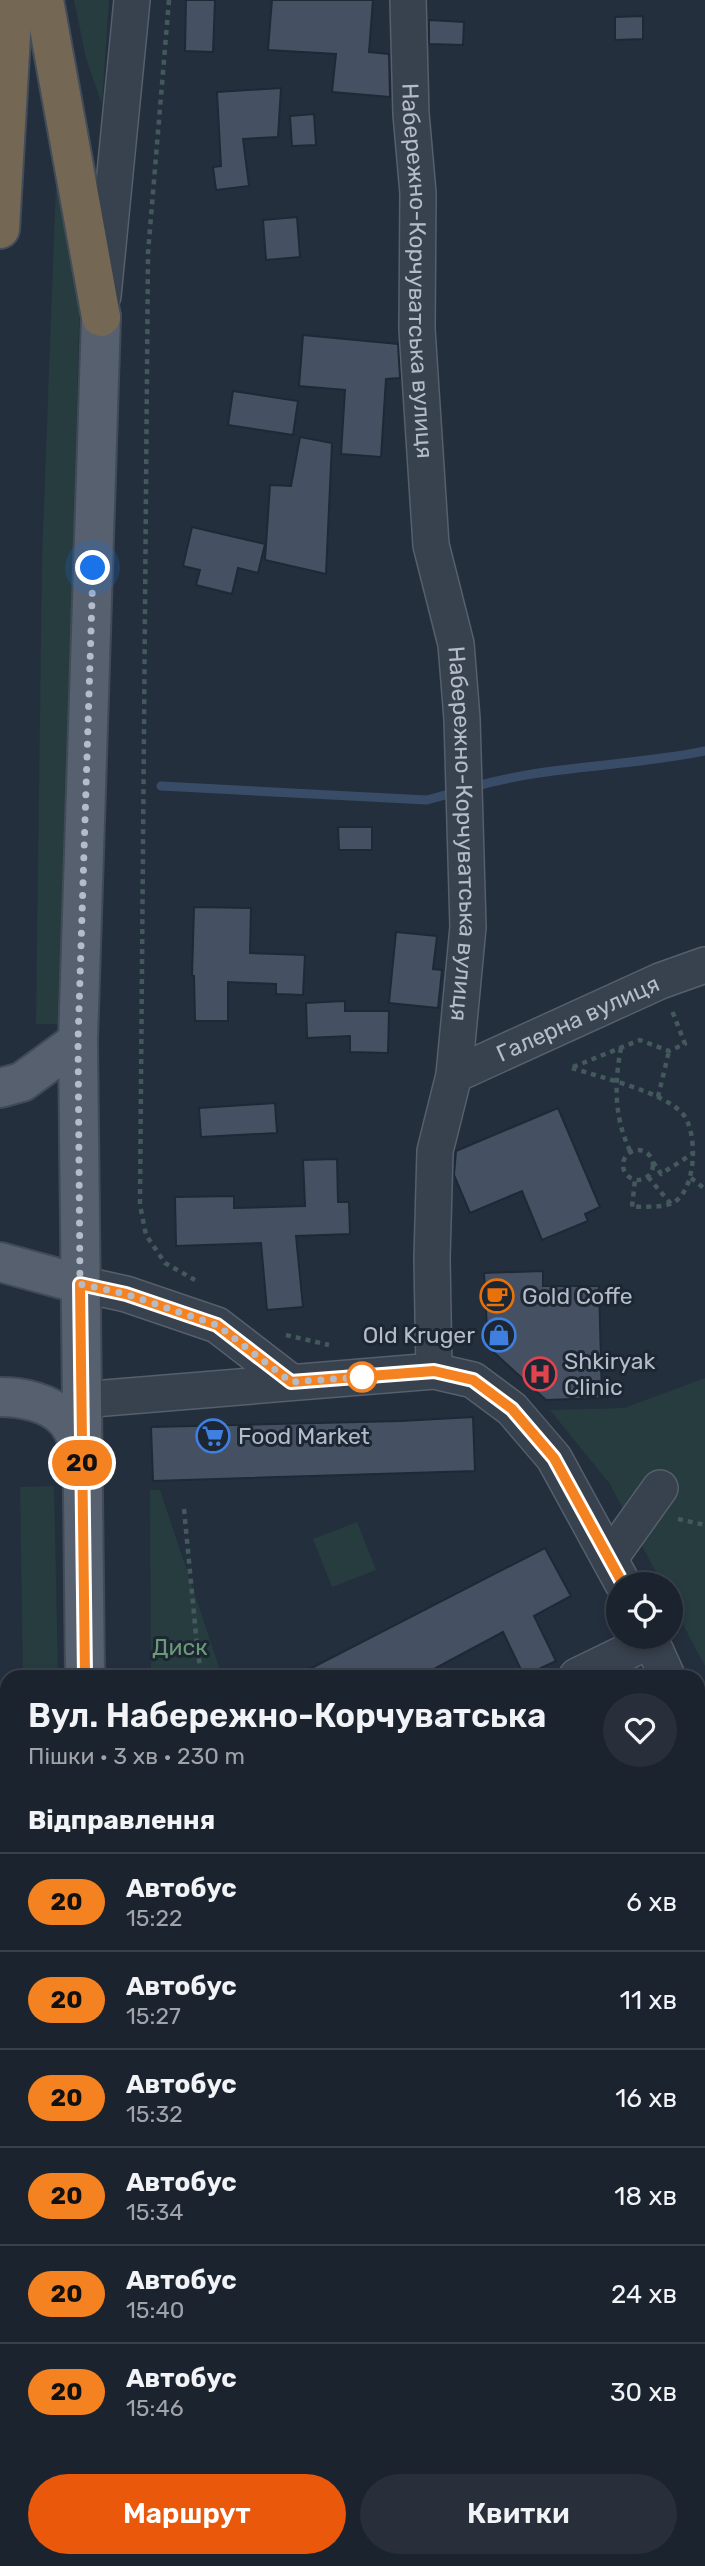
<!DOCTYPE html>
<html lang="uk">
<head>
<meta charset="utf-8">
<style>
  body { margin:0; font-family:Rubik,sans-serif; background:#282f3a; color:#f1f3f6; height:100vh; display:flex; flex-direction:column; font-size:26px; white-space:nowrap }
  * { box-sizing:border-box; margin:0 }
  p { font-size:23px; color:#a0a4aa }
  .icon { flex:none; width:38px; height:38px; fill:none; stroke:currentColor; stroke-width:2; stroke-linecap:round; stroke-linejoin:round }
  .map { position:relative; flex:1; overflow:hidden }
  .panel { position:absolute; left:0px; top:1670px; width:705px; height:898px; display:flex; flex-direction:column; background:#1b232e; border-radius:21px 21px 0 0; box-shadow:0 4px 10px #0003,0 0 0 2px #39404a }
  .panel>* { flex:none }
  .badge { padding:0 14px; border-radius:23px; font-size:24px; line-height:46px }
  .controls { position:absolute; left:606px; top:1572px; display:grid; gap:14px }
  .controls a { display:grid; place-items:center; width:77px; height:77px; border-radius:50%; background:#1b232e; box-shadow:0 4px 10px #0003,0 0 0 2px #39404a; font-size:35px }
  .you { position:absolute; width:35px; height:35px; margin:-18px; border:5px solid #fff; border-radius:50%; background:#1a73e8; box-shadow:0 0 0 10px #1a73e833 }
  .map>.badge { position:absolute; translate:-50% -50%; box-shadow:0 0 0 4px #fff }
  h2 { padding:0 28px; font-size:26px; line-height:63px }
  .round { display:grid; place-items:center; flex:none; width:74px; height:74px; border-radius:37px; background:#282f3a }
  .overview { display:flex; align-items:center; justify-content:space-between; height:119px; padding:0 28px }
  h1 { font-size:33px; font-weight:600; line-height:52px }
  .action { display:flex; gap:14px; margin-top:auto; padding:14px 28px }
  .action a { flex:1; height:80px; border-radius:42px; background:#ea580c; color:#fff; font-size:28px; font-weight:600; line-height:80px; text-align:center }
  .action a+a { background:#282f3a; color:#f1f3f6 }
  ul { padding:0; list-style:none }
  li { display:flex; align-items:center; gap:21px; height:98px; padding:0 28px; border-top:2px solid #39404a }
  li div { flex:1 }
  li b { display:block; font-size:26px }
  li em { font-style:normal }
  li .badge { min-width:77px; font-weight:700; text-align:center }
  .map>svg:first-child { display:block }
  .green { fill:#263c3f }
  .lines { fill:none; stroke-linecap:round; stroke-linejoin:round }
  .stream { stroke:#394c67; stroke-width:9 }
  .building { fill:#455162; stroke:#1f2835; stroke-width:2 }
  .minor-casing { stroke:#565f6c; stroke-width:38 }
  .major-casing { stroke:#414a57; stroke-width:42 }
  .highway-casing { stroke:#434c59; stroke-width:42 }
  .path { stroke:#44595c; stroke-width:4.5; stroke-dasharray:5 5; stroke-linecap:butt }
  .minor { stroke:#38414e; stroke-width:35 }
  .major { stroke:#56606e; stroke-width:38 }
  .highway { stroke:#746855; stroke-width:38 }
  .line-casing { stroke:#fff; stroke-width:16 }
  .line { stroke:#f58220; stroke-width:10 }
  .walk { stroke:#b4bcc9; stroke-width:7; stroke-dasharray:0 12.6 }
  .stop-dot { fill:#fff; stroke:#f58220; stroke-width:3.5 }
  .labels { text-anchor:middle; stroke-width:6; stroke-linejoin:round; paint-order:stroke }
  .street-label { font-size:23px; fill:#b4bcc9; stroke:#1d2633 }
  .poi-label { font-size:23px; fill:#b4bcc9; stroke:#1d2633; text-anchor:start }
  .park-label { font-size:23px; fill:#6b9a76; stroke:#1d2633 }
</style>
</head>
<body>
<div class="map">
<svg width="705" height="2566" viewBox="0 0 705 2566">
  <rect width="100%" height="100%" fill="#242f3e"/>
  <g class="green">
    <path d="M74,0h35l-7,104 -16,-46z"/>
    <path d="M57,158l23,125 -18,741h-26l6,-465z"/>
    <path d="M705,1378v288l-35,-66v-16h-8l-52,-100 -60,-74 74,-2z"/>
    <path d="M54,1486l4,190h-35l-3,-189z"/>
    <path d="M150,1490h10l62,186h-71z"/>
    <path d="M357,1522l19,48 -44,17 -19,-48z"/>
    <path d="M705,2268v298h-548v-6h541v-290z"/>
  </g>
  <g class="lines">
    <g class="stream">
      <path d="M161,786l266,14 29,-8"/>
      <path d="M473,787c76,-22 155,-20 232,-36"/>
    </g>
  </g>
  <g class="building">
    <path d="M186,0h29l-2,52 -28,-1z"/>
    <path d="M272,0h101l-4,52 20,2 1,43 -58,-5 4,-38 -68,-4z"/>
    <path d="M643,16v23l-28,1v-23z"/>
    <path d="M429,20l35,2 -1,23 -34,-1z"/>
    <path d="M281,88l-3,49 -35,2 6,47 -33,4 -3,-23 8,-1 -4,-74z"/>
    <path d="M314,114l2,31 -24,1 -2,-30z"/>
    <path d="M297,217l3,40 -34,3 -3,-40z"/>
    <path d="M303,335l95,9 2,34 -14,1 -5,78 -40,-3 4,-64 -46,-4z"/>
    <path d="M233,391l65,10 -5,34 -65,-10z"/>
    <path d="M300,437l32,6 -6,131 -61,-14 5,-75 21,1z"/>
    <path d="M192,527l73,17 -7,29 -20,-5 -6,26 -36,-9 4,-15 -17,-4z"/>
    <path d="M338,827h34v23h-33z"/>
    <path d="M194,907l57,1 -1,45 55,2 -2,40 -27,-1v-10l-48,-2v39h-33l-1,-45h-2z"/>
    <path d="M396,932l41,4 -4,33 9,1 -4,38 -49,-5z"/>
    <path d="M345,1001v10h44l-1,42 -38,-1v-16l-43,2 -1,-35z"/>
    <path d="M275,1103l2,30 -76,4 -2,-29z"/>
    <path d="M558,1108l42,99 -15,7 3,7 -46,19 -20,-49 -52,22 -16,-38 2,-24z"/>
    <path d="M337,1159l1,43h11l1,32 -54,2 7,71 -36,3 -6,-67 -85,3 -1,-49 59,-1v12l71,-2 -2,-46z"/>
    <path d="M543,1271v15h56l3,112 -56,2 -58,-53 -4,-74z"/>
    <path d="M473,1417l2,54 -322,10 -2,-54 250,-6z"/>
    <path d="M545,1548l26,48 -37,20 22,45 -32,15 -21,-44 -82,44h-125z"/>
  </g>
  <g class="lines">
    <defs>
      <g id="minor">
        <path id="s1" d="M408,0l3,114 7,79 -1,136 14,216 25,99 6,75 6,208 -14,148 -19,76 -3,107 2,113"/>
        <path d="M103,296l29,-296"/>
        <path id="s2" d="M454,1075l206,-94 45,-16"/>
        <path d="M80,1284l46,10 91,31 74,57"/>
        <path d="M81,1400l353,-29 39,9 39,29 42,49 69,126"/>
        <path d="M610,1558l50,-70"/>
        <path d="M649,1636l18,40"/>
        <path d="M577,1676l74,-36"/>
        <path d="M698,1742l7,13"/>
        <path d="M99,2560v6"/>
      </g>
      <g id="major">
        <path d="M0,1088l22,-6 56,-41"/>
        <path d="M0,1262l80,22"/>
        <path d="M0,1397c21,0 49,5 65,22 7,7 12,21 17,30"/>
        <path d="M85,1676l-7,-635 23,-724"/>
      </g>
      <g id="highway">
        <path d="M44,0l57,317"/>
        <path d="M0,229l13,-229"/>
        <path d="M24,2566l1,-6"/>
      </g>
    </defs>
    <use href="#minor" class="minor-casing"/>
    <use href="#major" class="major-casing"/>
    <use href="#highway" class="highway-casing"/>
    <g class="path">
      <path d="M169,0l-21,253 -8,952 6,30 19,28 30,17"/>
      <path d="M621,1048c-7,37 -7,70 10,105"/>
      <path d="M573,1067l67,-27 29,11 16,-7 -14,-36"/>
      <path d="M572,1068c30,10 89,23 110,45 17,18 15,82 -12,91 -11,4 -26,2 -38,3l3,-27"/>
      <path d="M658,1097l11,-46"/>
      <circle cx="638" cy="1165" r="15"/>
      <path d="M653,1162l8,12 31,-20"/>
      <path d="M648,1177l23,27"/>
      <path d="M691,1178l14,11"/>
      <path d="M286,1335l43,10"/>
      <path d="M184,1509l14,147 5,20"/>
      <path d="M678,1519l27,6"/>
      <path d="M698,2327h7"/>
      <path d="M698,2450l7,7"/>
      <path d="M531,2560l11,6"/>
      <path d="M430,2566l7,-6"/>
    </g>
    <use href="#minor" class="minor"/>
    <use href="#major" class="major"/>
    <use href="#highway" class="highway"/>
  </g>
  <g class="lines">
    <defs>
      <path id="line" d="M85,1676l-5,-392 46,10 91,31 74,57 143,-11 39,9 39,29 42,49 69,126"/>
    </defs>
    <use href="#line" class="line-casing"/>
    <use href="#line" class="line"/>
    <path class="walk" d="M93,568l-15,473 2,243 46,10 91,31 74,57 71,-5"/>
  </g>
  <defs>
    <symbol id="cafe-ring" viewBox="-11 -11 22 22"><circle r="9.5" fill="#1d2633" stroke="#e8710a" stroke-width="1.5"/><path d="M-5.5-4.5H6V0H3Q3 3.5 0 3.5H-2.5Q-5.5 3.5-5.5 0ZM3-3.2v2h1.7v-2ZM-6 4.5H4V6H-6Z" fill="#e8710a"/></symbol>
    <symbol id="shop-ring" viewBox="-11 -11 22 22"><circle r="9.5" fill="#1d2633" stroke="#3f7fe0" stroke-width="1.5"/><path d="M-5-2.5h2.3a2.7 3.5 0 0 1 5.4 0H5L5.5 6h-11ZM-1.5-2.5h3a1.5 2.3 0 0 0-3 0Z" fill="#3f7fe0"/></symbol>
    <symbol id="hospital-ring" viewBox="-11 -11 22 22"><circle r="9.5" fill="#1d2633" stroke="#e0444e" stroke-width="1.5"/><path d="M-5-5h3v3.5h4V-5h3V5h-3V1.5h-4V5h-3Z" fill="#e0444e"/></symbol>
    <symbol id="supermarket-ring" viewBox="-11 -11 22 22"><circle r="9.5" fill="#1d2633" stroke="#3f7fe0" stroke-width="1.5"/><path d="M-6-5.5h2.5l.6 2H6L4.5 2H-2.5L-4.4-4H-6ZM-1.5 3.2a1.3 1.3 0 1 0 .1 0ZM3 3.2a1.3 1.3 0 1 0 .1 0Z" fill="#3f7fe0"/></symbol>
  </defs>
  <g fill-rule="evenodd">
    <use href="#cafe-ring" x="478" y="1277" width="38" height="38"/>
    <use href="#shop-ring" x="480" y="1316" width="38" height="38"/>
    <use href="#hospital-ring" x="521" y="1355" width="38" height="38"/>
    <use href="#supermarket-ring" x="194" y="1417" width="38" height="38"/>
  </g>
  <circle class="stop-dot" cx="362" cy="1377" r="14"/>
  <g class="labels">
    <g class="street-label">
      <text dy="8" stroke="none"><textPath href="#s1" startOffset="271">Набережно-Корчуватська вулиця</textPath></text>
      <text dy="8" stroke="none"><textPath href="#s1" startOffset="838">Набережно-Корчуватська вулиця</textPath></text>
      <text dy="8" stroke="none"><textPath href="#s2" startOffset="136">Галерна вулиця</textPath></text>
    </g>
    <g class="poi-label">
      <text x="522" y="1304">Gold Coffe</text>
      <text x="475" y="1343" text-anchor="end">Old Kruger</text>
      <text x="564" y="1369">Shkiryak<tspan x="564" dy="26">Clinic</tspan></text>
      <text x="238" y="1444">Food Market</text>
    </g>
    <g class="park-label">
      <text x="180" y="1655">Диск</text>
    </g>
  </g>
</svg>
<div class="controls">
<a><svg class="icon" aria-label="locate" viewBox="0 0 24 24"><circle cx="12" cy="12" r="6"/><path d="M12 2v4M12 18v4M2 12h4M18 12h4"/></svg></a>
</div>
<div class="you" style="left:93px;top:568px"></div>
<b class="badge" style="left:82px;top:1463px;background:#f58220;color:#111">20</b>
<section class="panel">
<div class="overview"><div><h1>Вул. Набережно-Корчуватська</h1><p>Пішки · 3 хв · 230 m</p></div><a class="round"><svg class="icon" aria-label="heart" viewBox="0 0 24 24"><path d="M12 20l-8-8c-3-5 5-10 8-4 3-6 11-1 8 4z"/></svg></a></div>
<h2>Відправлення</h2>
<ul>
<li><span class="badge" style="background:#f58220;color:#111">20</span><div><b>Автобус</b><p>15:22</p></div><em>6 хв</em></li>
<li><span class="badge" style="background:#f58220;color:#111">20</span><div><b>Автобус</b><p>15:27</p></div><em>11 хв</em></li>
<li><span class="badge" style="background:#f58220;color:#111">20</span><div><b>Автобус</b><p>15:32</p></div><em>16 хв</em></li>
<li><span class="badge" style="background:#f58220;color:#111">20</span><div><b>Автобус</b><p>15:34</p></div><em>18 хв</em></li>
<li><span class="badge" style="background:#f58220;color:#111">20</span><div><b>Автобус</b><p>15:40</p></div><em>24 хв</em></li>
<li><span class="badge" style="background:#f58220;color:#111">20</span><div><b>Автобус</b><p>15:46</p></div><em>30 хв</em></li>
</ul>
<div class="action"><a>Маршрут</a><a>Квитки</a></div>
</section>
</div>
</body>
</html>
